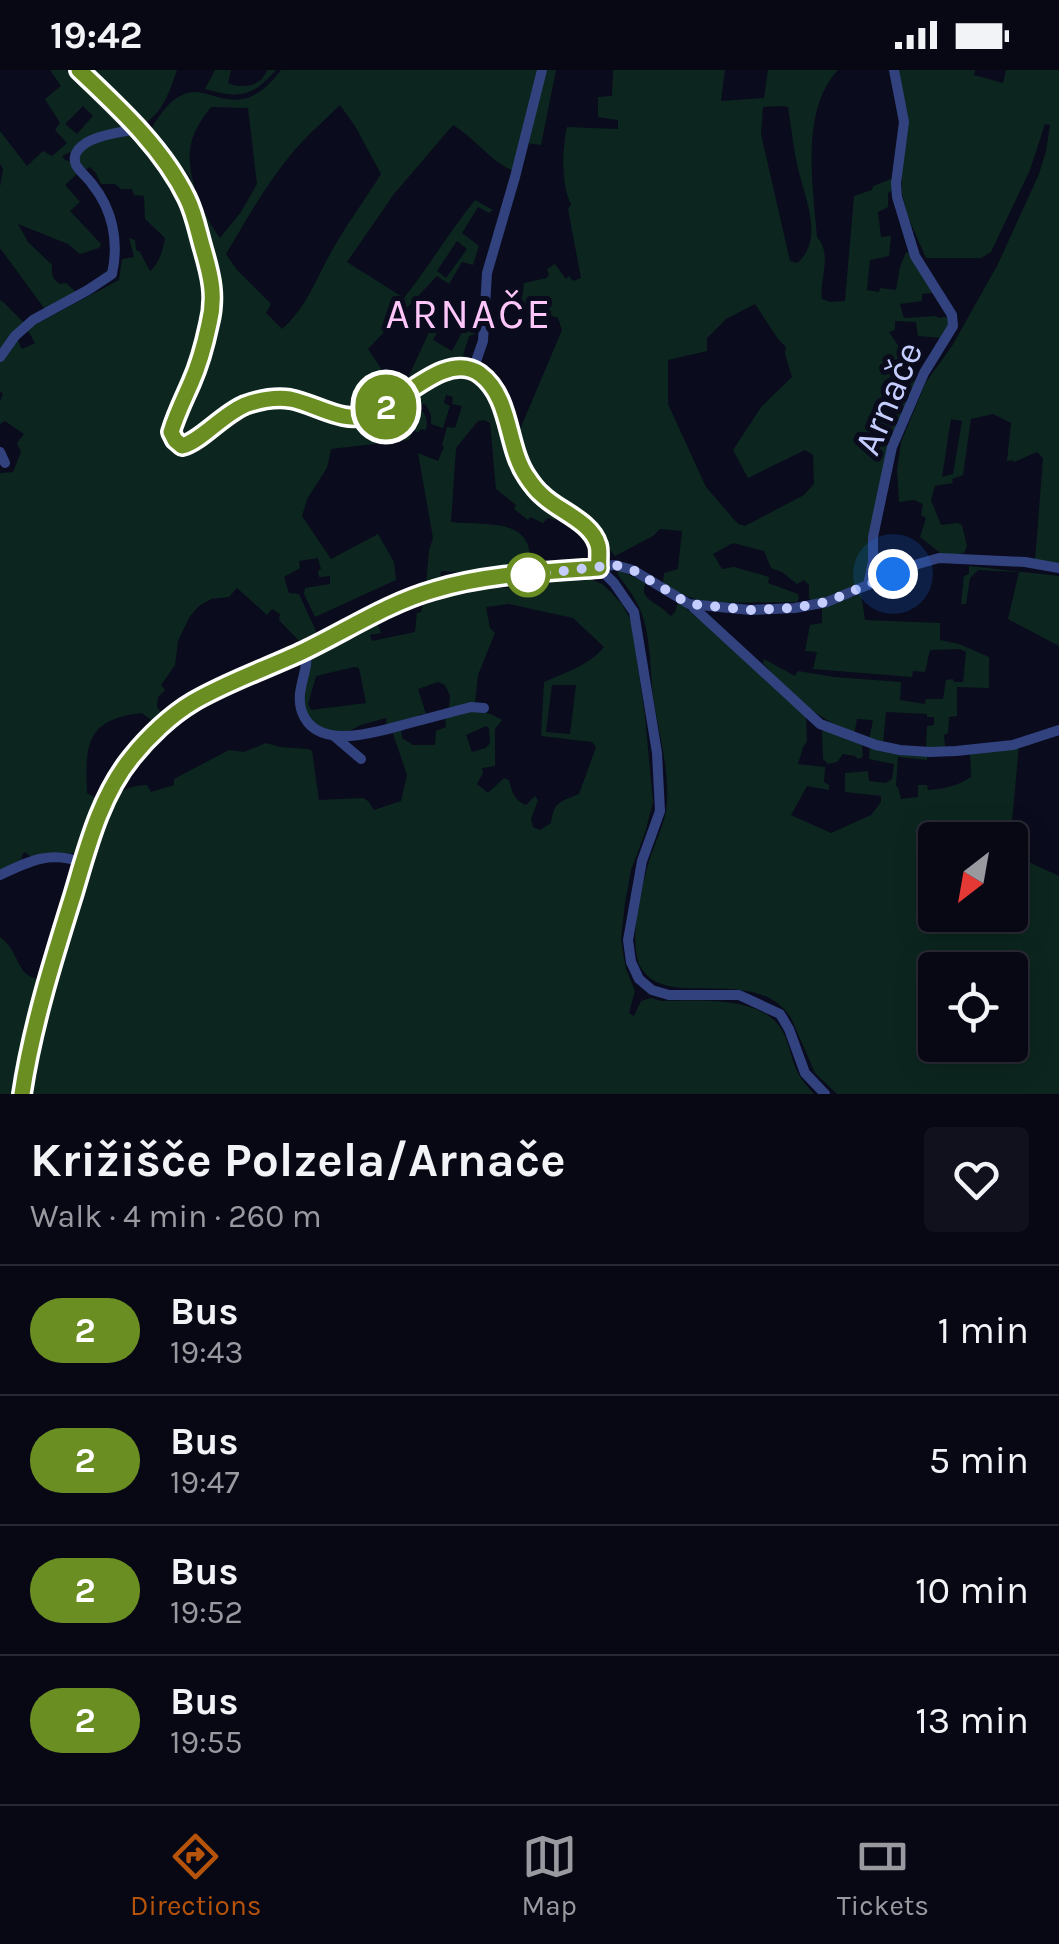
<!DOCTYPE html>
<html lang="en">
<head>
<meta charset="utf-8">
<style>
  body { margin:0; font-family:Karla,sans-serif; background:#11111e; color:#f1f3f6; height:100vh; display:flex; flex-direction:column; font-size:38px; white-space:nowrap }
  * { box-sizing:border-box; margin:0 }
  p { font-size:32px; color:#989aa0 }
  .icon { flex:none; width:55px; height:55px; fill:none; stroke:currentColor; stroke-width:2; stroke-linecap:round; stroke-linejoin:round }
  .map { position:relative; height:1024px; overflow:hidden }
  .side { display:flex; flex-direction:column; background:#080815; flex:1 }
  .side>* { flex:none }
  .badge { padding:0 20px; border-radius:32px; font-size:35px; line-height:65px }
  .needle { width:65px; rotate:211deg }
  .controls { position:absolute; left:918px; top:752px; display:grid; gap:20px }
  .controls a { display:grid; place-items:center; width:110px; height:110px; border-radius:10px; background:#080815; box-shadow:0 5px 25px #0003,0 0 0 2px #292934; font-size:50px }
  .you { position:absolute; width:50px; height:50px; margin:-25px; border:8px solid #fff; border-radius:50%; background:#1a73e8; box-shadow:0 0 0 15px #1a73e833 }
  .map>.badge { position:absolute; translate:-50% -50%; box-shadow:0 0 0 5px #fff }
  .round { display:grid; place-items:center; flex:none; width:105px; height:105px; border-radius:10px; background:#11111e }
  .headline { display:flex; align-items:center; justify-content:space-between; height:170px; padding:0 30px }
  h1 { font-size:48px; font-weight:700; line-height:75px }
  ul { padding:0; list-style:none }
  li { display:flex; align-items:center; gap:30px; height:130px; padding:0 30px; border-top:2px solid #292934 }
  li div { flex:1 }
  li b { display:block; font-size:38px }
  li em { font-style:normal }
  li .badge { min-width:110px; font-weight:700; text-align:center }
  .status { display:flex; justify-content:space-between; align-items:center; height:70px; padding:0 50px; background:#080815; direction:ltr }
  .status svg { height:28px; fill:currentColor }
  .menu { display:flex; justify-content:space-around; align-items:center; height:140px; border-top:2px solid #292934; background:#080815; font-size:28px; color:#989aa0 }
  .menu a { display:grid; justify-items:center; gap:5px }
  .menu .current { color:#b45309 }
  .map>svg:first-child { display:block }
  .green { fill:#0c261f; fill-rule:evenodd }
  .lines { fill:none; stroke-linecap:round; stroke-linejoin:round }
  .minor { stroke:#31427f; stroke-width:10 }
  .line-casing { stroke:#fff; stroke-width:22 }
  .line { stroke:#6b8e23; stroke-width:15 }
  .walk { stroke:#c5cdff; stroke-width:10; stroke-dasharray:0 18 }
  .stop-dot { fill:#fff; stroke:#6b8e23; stroke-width:5 }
  .labels { text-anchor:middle; stroke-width:10; stroke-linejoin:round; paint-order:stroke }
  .street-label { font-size:38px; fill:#c5cdff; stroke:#0a0b1c }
  .quarter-label { font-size:42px; letter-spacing:2.5px; fill:#ffc7f9; stroke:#0a0b1c }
</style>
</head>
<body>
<div class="status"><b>19:42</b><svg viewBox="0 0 49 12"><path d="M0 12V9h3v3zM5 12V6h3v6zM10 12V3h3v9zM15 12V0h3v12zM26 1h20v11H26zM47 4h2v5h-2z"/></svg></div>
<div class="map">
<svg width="1059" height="1024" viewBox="0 0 1059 1024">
  <rect width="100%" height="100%" fill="#0a0b1c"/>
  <g class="green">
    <path d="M50,0h21l54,51 1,4 -4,5 -50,25 -2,-3 -8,4 3,4 7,2 6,11 -13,12 15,17 -10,9 31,33 -2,4 -19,6 -12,-10 -50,-20 10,18 24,23c0,10 -1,13 8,19l6,-1 12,11 -31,18 -47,-64v-61l3,-18 -3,-5v-33l27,35 16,-15 9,5 15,-13 -12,-13 5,-7 -15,-24 16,-13zM83,36l10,10 -16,18 -12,-10z"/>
    <path d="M84,0h93c-7,20 -15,47 -37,55z"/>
    <path d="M215,0h16l-3,13c14,7 34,3 39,-13h9c-24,27 -36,29 -71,19z"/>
    <path d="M281,0h258l-25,101c-22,-8 -39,-33 -61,-46l-59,69 -47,68 57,36c25,-32 46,-67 71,-98l18,10 -4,3 -11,-6 -16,26 17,13 -6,19 -11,-3 -13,22 -12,-8 -69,73 26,39 13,-8 24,-52 7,3 -5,9 19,11 14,-26 9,9 -6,2 -6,19 3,2 -2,3c-44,8 -60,40 -96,51 -13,3 -25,-2 -38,-5 -19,-6 -41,-15 -61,-14 -31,1 -58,26 -79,46h-7l-6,-4v-5c29,-73 51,-109 29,-190 -5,-18 -10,-35 -19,-52l4,-5 -1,-5 -23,-28 -6,2 -12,-17c9,-19 28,-48 54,-41 13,3 25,9 40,6 17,-4 28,-16 38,-29zM340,35l15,21 26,48c-17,27 -37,54 -52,82 -14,26 -24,53 -47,73l-16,-16 5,-9 -34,-34 -11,-16c22,-37 45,-78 74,-110 13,-14 27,-26 40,-39zM211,37l37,1 9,76 -16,28 -21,26c-17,-23 -33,-60 -30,-89 2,-16 11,-29 21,-42zM457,171l10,8 -21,29 -9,-7z"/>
    <path d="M546,0h10l-15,75 -14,-2z"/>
    <path d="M613,0h112l-4,31 43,-3 4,-28h70c-38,40 -25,116 -21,167 16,18 2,42 5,62l8,3 15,-1 9,-105 18,-6 1,-4 18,-7 3,2 1,8 -7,4v14l-10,5 3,25 10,-1 -2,20 -19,4 -3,30 12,2 1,-4 16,2 4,-23 6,-15 4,1 22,40 -10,1v7l-22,3 4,14 32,-2 3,2 10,-2 -1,11 -5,11 -25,-2 -2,-14 -21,-1v9l-6,2 31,46 -21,45 -31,116 2,26 -3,17 -14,9 -41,10 -3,-3v-13l-5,-5 -7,4 -15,-12 -11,-4 -7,-17 -31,-8 -20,11 9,15 12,-2 35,10 -1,6 30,11 1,5 -2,3 -90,1 -26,-9 -18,-11 1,-10 14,-4 4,-38 -22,-2 -7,7 -38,20c-7,-8 -11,-18 -18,-26 -11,-12 -26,-17 -39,-27 -25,-19 -37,-43 -45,-72l8,-4 41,-97 -4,-12 -37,-13 3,-22 23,-5 2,-4 -2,-5 8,-5 11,15 3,-3 4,5 8,-3 -13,-69 3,-5c-10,-20 -9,-55 -4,-77l51,2v-9l-20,-3v-20l14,-1zM783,36l5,1c3,19 5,38 9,57 6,30 29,75 0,99l-7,-2 -29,-127 2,-27zM755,234l23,35 8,8 -1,7 7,23 -30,29 -29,44 15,28 57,-28 8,5 1,29 -10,11 -59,31 -7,-2 -32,-37 -38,-83v-44l39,-9v-13l19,-19z"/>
    <path d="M898,0h77l-1,5 29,8 3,-13h53v495l-24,-4 8,-103 -6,-6 -23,10 -2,-2 -5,1 4,-38 -18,-9 -22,5 -8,56 -11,4 1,4 -18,3 -4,14 10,25 16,-2 5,2 5,21 -3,7 -20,3 -24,-19 6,-19 -5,-3 2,-11 -9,-4 -15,2 -2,-32 4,-28 25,-60 26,-36 46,-82 41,-90 7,-23 4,-26 -5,-1 -15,46 -39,82 -10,6h-55l-18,-41 -6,-23zM951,349l11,2 -9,53 -11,3z"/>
    <path d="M134,61l32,39 21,37 19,78 1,35 -11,39 -15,37 -16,29v19l4,6 8,4 8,-3c22,-16 52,-44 79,-48 37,-5 72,28 105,17 13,-4 24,-12 34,-19 16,7 27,10 23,29l-5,-1 -3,4 -5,-3 -4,10 -78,9 -4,19 -20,31 -5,17 29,43 47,-25 16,28 2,18 -81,37 -11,-23 1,-6 25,-4v-8l-11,1 -1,-6 3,-2 -3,-11 -19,3 1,7 -16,9 5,16 10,1 17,37v6l-15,6 -22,-23 1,-6 -8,-5 -5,6 -30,-27 -8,9 -18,2 -12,7 -9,10 -12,25 -3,24 -14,20 4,5 -7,7 -1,10 7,9 -9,7 -13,-10c-56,6 -57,31 -55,80l13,7 -20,53 -29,1 -20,3 -6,-5 -3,3 -1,7 -21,8v-397l13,-1 8,-20 -4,-9 7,-9 -19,-13 -5,3v-23l3,-7 -3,-3v-28l17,-24 5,10 13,-6 -8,-14 92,-49 3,-21 12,-2 -5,-19 6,2 1,10 4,2 10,19c9,-7 13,-21 15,-33l-20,-19 -1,-23 -10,-1 -2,-6h-11l-6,-5h-14l-5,-11 -6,-6 -5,3c-3,-4 -7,-10 -6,-16 4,-11 44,-19 55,-23z"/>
    <path d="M1,230l23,23 -24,30v-52z"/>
    <path d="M466,301l18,13 7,11c19,50 20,86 68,119l-4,6 -7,-2 -5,5 -13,-6 -2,3 -14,-11 2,-4 -20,-16 -6,-66 -6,-3 -6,1 -22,27 -5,74c35,4 86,-6 78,46l-43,6 -45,-3 -1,7 -14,7 3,-35 4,-12 -15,-85 20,8 6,-14 -2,-2 5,-18 8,1 7,-22 -10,-2 1,-7 -7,-2 -2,8 6,3 -7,22 -12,-4v-9l-5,-10 -8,-2 -7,-7 31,-22z"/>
    <path d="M969,496l90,10v70l-51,-27 11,-47 -41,-2 -8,8 -4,26h-5l3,-28 5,-2z"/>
    <path d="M619,500l27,13c-9,16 13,20 21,30l4,3 4,-4 3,-10 26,21 102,94 1,25 -4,5 -5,17 27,3 -1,15 5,3v5l-22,-4 -16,29 40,18 40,-18 10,-13v-6l-36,-4v-19l23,-2 1,10 17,2 6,-4 2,-15 -25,-5 1,-13 57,9v5l-29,-3 -2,29 2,1 3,12 17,-2v-12h9l1,5c17,-1 29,-4 43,-13l-1,-25 49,-7 -9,98v-3h-75v75h75v-71l8,13 41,19v218h-222l-22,-21 -24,-55c-36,-56 -126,-5 -151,-52 -12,-25 2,-79 9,-105 6,-19 17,-39 18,-59 2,-36 -9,-71 -14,-106 -3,-27 -2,-66 -15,-91 -5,-11 -14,-21 -21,-32zM935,900h75v75h-75z"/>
    <path d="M577,506l9,1 16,7 8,7 12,13 9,17 14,95 8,86 -8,31 -14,37 -6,33 -4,35 2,15 3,16 9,22 -6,22 5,3 7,-15 10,-3 11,3c34,0 100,-6 120,29 8,14 9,31 17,45 4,7 10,13 15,19h-787c3,-23 11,-44 16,-67 14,-58 30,-114 48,-171 5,-15 11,-46 21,-58 8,-9 24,-13 35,-13l4,7 23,-7v-6l55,-29 15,2 22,-9 14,4 28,2 4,2 7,49 44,-2 5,3 6,9 27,-9 6,-26 -15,-44 9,-2 1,9 11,7h22l1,-14 10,-4 -1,-9c26,-8 33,-12 57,2l-7,9v37l-13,2 1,5 -6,11 11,9 16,-15 5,2c3,11 5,21 17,25l9,-9 3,4 -7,19 2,8 7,3 11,-7c3,-22 9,-21 28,-29l17,-47 -4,-5 -51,-6 3,-54c20,-9 46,-17 60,-35l-31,-29 -64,-14 -23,3 4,21 5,5 -17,42 -3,29 -26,6 1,-14 -5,-11 -7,-3 -20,7 8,25h-5l-7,6 -27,7 -1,-9 -25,7 -18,9 -29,-9 -12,-23 8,-49 67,-31 4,11 -11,2 2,6 43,-9 2,-19 4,-1 3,-10c33,-12 63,-17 97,-13l2,2 10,-1 1,-4 15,-6zM354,597l5,1 7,35 -55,7 -3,-6 8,-28zM552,615h24l-6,49 -24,-2zM486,656l3,2 1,15 -4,5 -14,4 -6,-17z"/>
    <path d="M861,524l4,26 75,3v17l19,4 30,13v31l-32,-1v29l-8,1 -1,16 -4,2 1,12 -19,2 1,-23 7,-1v-8h-7v-3l-41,-2 -3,32 -14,-4 4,-20 -16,-1 -3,16c-40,-20 -61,-38 -91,-72l1,-4 31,17 3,-5 36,6 67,5 -1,18 25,4 1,-5h17l3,-19 7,-1 1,3h9l3,-30 -6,-3 -30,1 -5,22 -12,-1 -1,6 -99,-8 4,-17 -12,-1 5,-26 12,-2v-17z"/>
    <path d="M825,658l37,17 1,12 -5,2 -3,-3 -12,-2 -6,8 -9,2 -5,-5 -1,-27z"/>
    <path d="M0,867c20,14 16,41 40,42l-8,28 -16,87h-16z"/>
  </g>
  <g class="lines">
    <g class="minor">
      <path d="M79,0c39,38 84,78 108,128 8,16 11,34 16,51 8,27 13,48 6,75 -4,19 -10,41 -18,59 -7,16 -15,32 -20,49l4,9 6,5c19,-4 41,-32 64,-41 14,-5 31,-8 45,-6 27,5 53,25 81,15 31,-12 75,-65 108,-40 33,24 27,73 48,103 4,6 9,13 15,18 16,16 48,26 56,50 2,7 1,16 1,23l15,15 20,29 23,141 3,58 -18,50 -14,79 3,22 8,17 13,11 17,5h70l41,19 9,15 16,44 20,21"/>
      <path d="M0,287l15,-21 18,-16 55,-30 24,-16c7,-32 1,-64 -20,-90 -4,-6 -12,-12 -16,-19 -2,-5 -2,-10 2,-15 11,-15 42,-17 59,-21"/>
      <path d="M473,300l10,-29 4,-68 28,-96 27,-107"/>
      <path d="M0,382l5,11"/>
      <path d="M868,515l5,-23v-25l19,-90 32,-74 29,-47 -1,-11 -37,-59 -18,-59 -1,-14 8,-61 -10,-52"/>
      <path d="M693,537l127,117 56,21 24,5 30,2 26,-1 57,-6 46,-15"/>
      <path d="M306,580c4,21 -12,40 -4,62 15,41 78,19 108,11 20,-5 41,-11 61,-16l13,1"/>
      <path d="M334,666l27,23"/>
      <path d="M0,805c29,-14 51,-25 83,-12"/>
      <path d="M22,1024l5,-35 32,-121 41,-123 9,-23 23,-35 28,-29 33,-26 113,-52 52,-28 73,-31 42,-10 142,-16 18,5 56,34 61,6 45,-2 32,-6 91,-38 21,-6 86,4 34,6"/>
    </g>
  </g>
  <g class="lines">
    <defs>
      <path id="line" d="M22,1024c10,-67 31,-134 51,-198 14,-47 27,-100 59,-139 16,-20 39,-42 61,-55 34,-20 75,-34 111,-51 42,-20 84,-48 130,-61 52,-16 110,-18 165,-22 -1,-7 1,-17 -1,-23 -7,-24 -40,-34 -56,-50 -6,-5 -11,-12 -15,-18 -21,-30 -15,-79 -47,-103 -34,-24 -77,28 -109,40 -28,11 -54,-10 -81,-15 -14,-2 -31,1 -45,6 -22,9 -45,37 -63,41l-7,-6 -4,-8c5,-17 13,-33 20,-49 8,-18 14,-40 18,-59 7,-27 2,-48 -6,-75 -5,-17 -8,-35 -16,-51 -24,-50 -68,-90 -108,-128"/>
    </defs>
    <use href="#line" class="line-casing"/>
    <use href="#line" class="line"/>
    <path class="walk" d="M528,505l87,-10 18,5 56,34 61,6 44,-2 33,-6 66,-28"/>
  </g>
  <circle class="stop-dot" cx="528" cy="505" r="20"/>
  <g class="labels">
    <g class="street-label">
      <text transform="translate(888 328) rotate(-67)" y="13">Arnače</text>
    </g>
    <g class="quarter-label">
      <text x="469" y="258">ARNAČE</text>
    </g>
  </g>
</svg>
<div class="controls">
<a><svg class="needle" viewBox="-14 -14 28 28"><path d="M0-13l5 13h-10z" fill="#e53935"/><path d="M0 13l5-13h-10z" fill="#989aa0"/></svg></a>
<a><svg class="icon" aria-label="locate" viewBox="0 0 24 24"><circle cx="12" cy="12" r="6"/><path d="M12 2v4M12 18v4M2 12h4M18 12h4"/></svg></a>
</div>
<div class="you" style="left:893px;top:504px"></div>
<b class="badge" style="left:386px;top:337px;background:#6b8e23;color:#fff">2</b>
</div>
<section class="side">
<div class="headline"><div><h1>Križišče Polzela/Arnače</h1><p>Walk · 4 min · 260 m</p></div><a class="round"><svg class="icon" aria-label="heart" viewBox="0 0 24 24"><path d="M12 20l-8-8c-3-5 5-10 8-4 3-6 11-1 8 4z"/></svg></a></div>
<ul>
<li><span class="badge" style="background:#6b8e23;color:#fff">2</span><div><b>Bus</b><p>19:43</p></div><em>1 min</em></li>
<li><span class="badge" style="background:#6b8e23;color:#fff">2</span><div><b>Bus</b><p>19:47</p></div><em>5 min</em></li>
<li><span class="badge" style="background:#6b8e23;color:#fff">2</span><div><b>Bus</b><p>19:52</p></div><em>10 min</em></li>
<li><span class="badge" style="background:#6b8e23;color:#fff">2</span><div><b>Bus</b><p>19:55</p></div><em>13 min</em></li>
</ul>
</section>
<nav class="menu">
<a class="current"><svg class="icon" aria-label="directions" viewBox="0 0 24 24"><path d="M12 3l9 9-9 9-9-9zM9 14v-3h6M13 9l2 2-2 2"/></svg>Directions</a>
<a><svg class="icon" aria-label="map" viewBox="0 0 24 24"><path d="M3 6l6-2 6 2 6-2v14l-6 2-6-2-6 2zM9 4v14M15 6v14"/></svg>Map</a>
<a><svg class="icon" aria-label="tickets" viewBox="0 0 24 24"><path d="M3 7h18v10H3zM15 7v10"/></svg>Tickets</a>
</nav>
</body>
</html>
